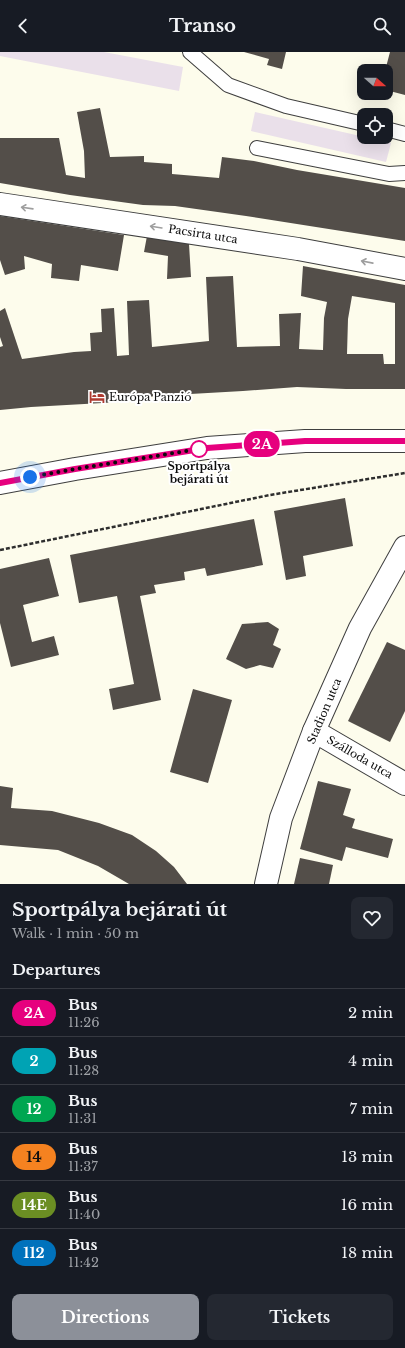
<!DOCTYPE html>
<html lang="en">
<head>
<meta charset="utf-8">
<style>
  body { margin:0; font-family:"Libre Baskerville",serif; background:#242831; color:#f1f3f6; height:100vh; display:flex; flex-direction:column; font-size:15px; white-space:nowrap }
  * { box-sizing:border-box; margin:0 }
  p { font-size:13px; color:#9ea1a6 }
  .icon { flex:none; width:22px; height:22px; fill:none; stroke:currentColor; stroke-width:2; stroke-linecap:round; stroke-linejoin:round }
  .map { position:relative; height:832px; overflow:hidden }
  .panel { display:flex; flex-direction:column; background:#171b24; flex:1 }
  .panel>* { flex:none }
  .badge { padding:0 8px; border-radius:13px; font-size:14px; line-height:26px }
  .needle { width:26px; rotate:111deg }
  .buttons { position:absolute; left:357px; top:12px; display:grid; gap:8px }
  .buttons a { display:grid; place-items:center; width:36px; height:36px; border-radius:8px; background:#171b24; box-shadow:0 4px 16px #0002; font-size:20px }
  .you { position:absolute; width:20px; height:20px; margin:-10px; border:3px solid #fff; border-radius:50%; background:#1a73e8; box-shadow:0 0 0 6px #1a73e833 }
  .map>.badge { position:absolute; translate:-50% -50%; box-shadow:0 0 0 2px #fff }
  h2 { padding:0 12px; font-size:15px; line-height:36px }
  .round { display:grid; place-items:center; flex:none; width:42px; height:42px; border-radius:8px; background:#242831 }
  .summary { display:flex; align-items:center; justify-content:space-between; height:68px; padding:0 12px }
  h1 { font-size:19px; font-weight:700; line-height:30px }
  .button { display:flex; gap:8px; margin-top:auto; padding:8px 12px }
  .button a { flex:1; height:46px; border-radius:8px; background:#8c9099; color:#fff; font-size:16px; font-weight:700; line-height:46px; text-align:center }
  .button a+a { background:#242831; color:#f1f3f6 }
  ul { padding:0; list-style:none }
  li { display:flex; align-items:center; gap:12px; height:48px; padding:0 12px; border-top:1px solid #363941 }
  li div { flex:1 }
  li b { display:block; font-size:15px }
  li em { font-style:normal }
  li .badge { min-width:44px; font-weight:700; text-align:center }
  header { display:flex; justify-content:space-between; align-items:center; height:52px; padding:0 12px; background:#171b24; font-size:18px; font-weight:700 }
  .map>svg:first-child { display:block }
  .industrial { fill:#eae0ea }
  .building { fill:#534e49; fill-rule:evenodd }
  .lines { fill:none; stroke-linecap:round; stroke-linejoin:round }
  .service-casing { stroke:#3f3f3f; stroke-width:16 }
  .minor-casing { stroke:#3f3f3f; stroke-width:24 }
  .tertiary-casing { stroke:#3f3f3f; stroke-width:24 }
  .path { stroke:#2e2e2e; stroke-width:2.5; stroke-dasharray:4 2; stroke-linecap:butt }
  .service { stroke:#fff; stroke-width:14 }
  .minor { stroke:#fff; stroke-width:22 }
  .tertiary { stroke:#fff; stroke-width:22 }
  .oneway { stroke:#9e9e9e }
  .line-casing { stroke:#fff; stroke-width:9 }
  .line { stroke:#e6007e; stroke-width:6 }
  .walk { stroke:#0c0c0c; stroke-width:4; stroke-dasharray:0 7.2 }
  .stop-dot { fill:#fff; stroke:#e6007e; stroke-width:2 }
  .labels { text-anchor:middle; stroke-width:4; stroke-linejoin:round; paint-order:stroke }
  .street-label { font-size:11px; fill:#0c0c0c; stroke:#fff }
  .poi-label { font-size:11px; fill:#0c0c0c; stroke:#fff; text-anchor:start }
  .stop-label { font-size:11px; font-weight:bold; fill:#0c0c0c; stroke:#fff }
</style>
</head>
<body>
<header><svg class="icon" aria-label="back" viewBox="0 0 24 24"><path d="M15 5l-7 7 7 7"/></svg>Transo<svg class="icon" aria-label="search" viewBox="0 0 24 24"><circle cx="10" cy="10" r="6"/><path d="M15 15l6 6"/></svg></header>
<div class="map">
<svg width="405" height="832" viewBox="0 0 405 832">
  <rect width="100%" height="100%" fill="#fdfcec"/>
  <g class="industrial">
    <path d="M0,0h104l79,15 -4,24 -179,-35z"/>
    <path d="M255,60l136,31 -5,19 -135,-31z"/>
  </g>
  <g class="building">
    <path d="M244,0h42l-4,17 -15,-4 2,-6z"/>
    <path d="M390,0h15v43l-19,-5v-19h-1z"/>
    <path d="M100,56l10,49 34,-1v6l28,2v10l47,4 3,-21 32,4 43,9 108,18v53l-159,-25 -71,-10 -32,-1 -73,-10 -70,-12v-45h59l7,37 19,3 -1,-27 -7,-39z"/>
    <path d="M0,164l124,19 -6,36 -37,-6 -2,16 -28,-3 1,-14 -28,-8 1,13 -20,6 -5,-15z"/>
    <path d="M147,184l42,8 2,33 -24,2 1,-23 -24,-4z"/>
    <path d="M303,214l102,19v104h-59l-49,-2 -54,4 -88,5 -35,6 -89,5 -31,3v-63l3,-1 -3,-9v-26l5,-3 17,51 52,-7 17,-1 -1,-18 12,-1 -1,-23 13,-1 3,48 12,-1 -2,-54 22,-1 3,47 57,-6 -3,-64 27,-1 4,71 43,-1 -1,-32 22,-1 -2,36 24,1 1,-32 3,-16 -26,-6zM352,244l43,7v61h-11l-1,-10h-36l1,-35z"/>
    <path d="M345,446l8,48 -50,10 3,20 -20,4 -12,-69z"/>
    <path d="M254,467l9,46 -56,11 -2,-8 -21,4 1,8 -31,5 2,8 -16,3 21,104 -48,10 -4,-21 25,-5 -17,-88 -38,7 -9,-48z"/>
    <path d="M49,506l10,38 -36,9 9,37 22,-6 5,19 -48,12 -11,-44v-54z"/>
    <path d="M268,570l11,7 -6,16 8,4 -8,19 -13,-3 -14,4 -20,-10 16,-35z"/>
    <path d="M387,590l18,8v61l-15,31 -42,-21z"/>
    <path d="M193,637l39,11 -24,83 -38,-11z"/>
    <path d="M318,729l33,8 -8,26 12,4 -3,9 41,11 -5,19 -42,-11 -4,14 -42,-12z"/>
    <path d="M0,734l13,2 -2,20 41,3 47,12 33,12 24,16 18,16 13,17h-58l-31,-18 -40,-16 -58,-5z"/>
    <path d="M300,806l33,7 -4,19h-35z"/>
  </g>
  <g class="lines">
    <defs>
      <g id="service">
        <path d="M190,0l38,33 58,21 78,18"/>
        <path d="M386,77l19,5"/>
        <path d="M257,96l132,26 16,-1"/>
      </g>
      <g id="minor">
        <path d="M0,152l298,45 107,20"/>
        <path d="M314,679l91,53"/>
        <path d="M266,832l15,-66 33,-87 46,-103 45,-81"/>
      </g>
      <path id="tertiary" d="M0,431l75,-14 132,-21 98,-7h100"/>
    </defs>
    <use href="#service" class="service-casing"/>
    <use href="#minor" class="minor-casing"/>
    <use href="#tertiary" class="tertiary-casing"/>
    <path class="path" d="M0,498l270,-55 135,-22"/>
    <use href="#service" class="service"/>
    <use href="#minor" class="minor"/>
    <use href="#tertiary" class="tertiary"/>
  </g>
  <defs><path id="oneway-shaft" d="M-6 0H5M1.5-3L5.5 0L1.5 3" fill="none" stroke-width="1.6" stroke-linecap="round" stroke-linejoin="round"/></defs>
  <g class="oneway">
    <use href="#oneway-shaft" transform="translate(27 156) rotate(-172)"/>
    <use href="#oneway-shaft" transform="translate(156 175) rotate(-171)"/>
    <use href="#oneway-shaft" transform="translate(367 210) rotate(-169)"/>
  </g>
  <g class="lines">
    <defs>
      <path id="line" d="M0,431l75,-14 132,-21 98,-7h100"/>
    </defs>
    <use href="#line" class="line-casing"/>
    <use href="#line" class="line"/>
    <path class="walk" d="M30,425l45,-8 124,-20"/>
  </g>
  <defs>
    <symbol id="hotel-bare" viewBox="-9 -9 18 18"><path d="M-6-4.5h1.5V1H6V5H4.5V3h-9V5H-6ZM-4 0a1.8 1.8 0 1 1 3.6 0ZM.5 0V-2.5h3Q6-2.5 6 0Z" fill="#ae3b31" stroke="#fff" stroke-width="2.5" paint-order="stroke"/></symbol>
  </defs>
  <g fill-rule="evenodd">
    <use href="#hotel-bare" x="86" y="334" width="22" height="22"/>
  </g>
  <circle class="stop-dot" cx="199" cy="397" r="8"/>
  <g class="labels">
    <g class="street-label">
      <text transform="translate(203 182) rotate(9)" y="4">Pacsirta utca</text>
      <text transform="translate(324 659) rotate(-67)" y="4">Stadion utca</text>
      <text transform="translate(360 705) rotate(30)" y="4">Szálloda utca</text>
    </g>
    <g class="poi-label">
      <text x="109" y="349">Európa Panzió</text>
    </g>
    <g class="stop-label">
      <text x="199" y="418">Sportpálya<tspan x="199" dy="13">bejárati út</tspan></text>
    </g>
  </g>
</svg>
<div class="buttons">
<a><svg class="needle" viewBox="-14 -14 28 28"><path d="M0-13l5 13h-10z" fill="#e53935"/><path d="M0 13l5-13h-10z" fill="#9ea1a6"/></svg></a>
<a><svg class="icon" aria-label="locate" viewBox="0 0 24 24"><circle cx="12" cy="12" r="6"/><path d="M12 2v4M12 18v4M2 12h4M18 12h4"/></svg></a>
</div>
<div class="you" style="left:30px;top:425px"></div>
<b class="badge" style="left:262px;top:392px;background:#e6007e;color:#fff">2A</b>
</div>
<section class="panel">
<div class="summary"><div><h1>Sportpálya bejárati út</h1><p>Walk · 1 min · 50 m</p></div><a class="round"><svg class="icon" aria-label="heart" viewBox="0 0 24 24"><path d="M12 20l-8-8c-3-5 5-10 8-4 3-6 11-1 8 4z"/></svg></a></div>
<h2>Departures</h2>
<ul>
<li><span class="badge" style="background:#e6007e;color:#fff">2A</span><div><b>Bus</b><p>11:26</p></div><em>2 min</em></li>
<li><span class="badge" style="background:#00a3b4;color:#fff">2</span><div><b>Bus</b><p>11:28</p></div><em>4 min</em></li>
<li><span class="badge" style="background:#00a651;color:#fff">12</span><div><b>Bus</b><p>11:31</p></div><em>7 min</em></li>
<li><span class="badge" style="background:#f58220;color:#111">14</span><div><b>Bus</b><p>11:37</p></div><em>13 min</em></li>
<li><span class="badge" style="background:#6b8e23;color:#fff">14E</span><div><b>Bus</b><p>11:40</p></div><em>16 min</em></li>
<li><span class="badge" style="background:#0072bc;color:#fff">112</span><div><b>Bus</b><p>11:42</p></div><em>18 min</em></li>
</ul>
<div class="button"><a>Directions</a><a>Tickets</a></div>
</section>
</body>
</html>
